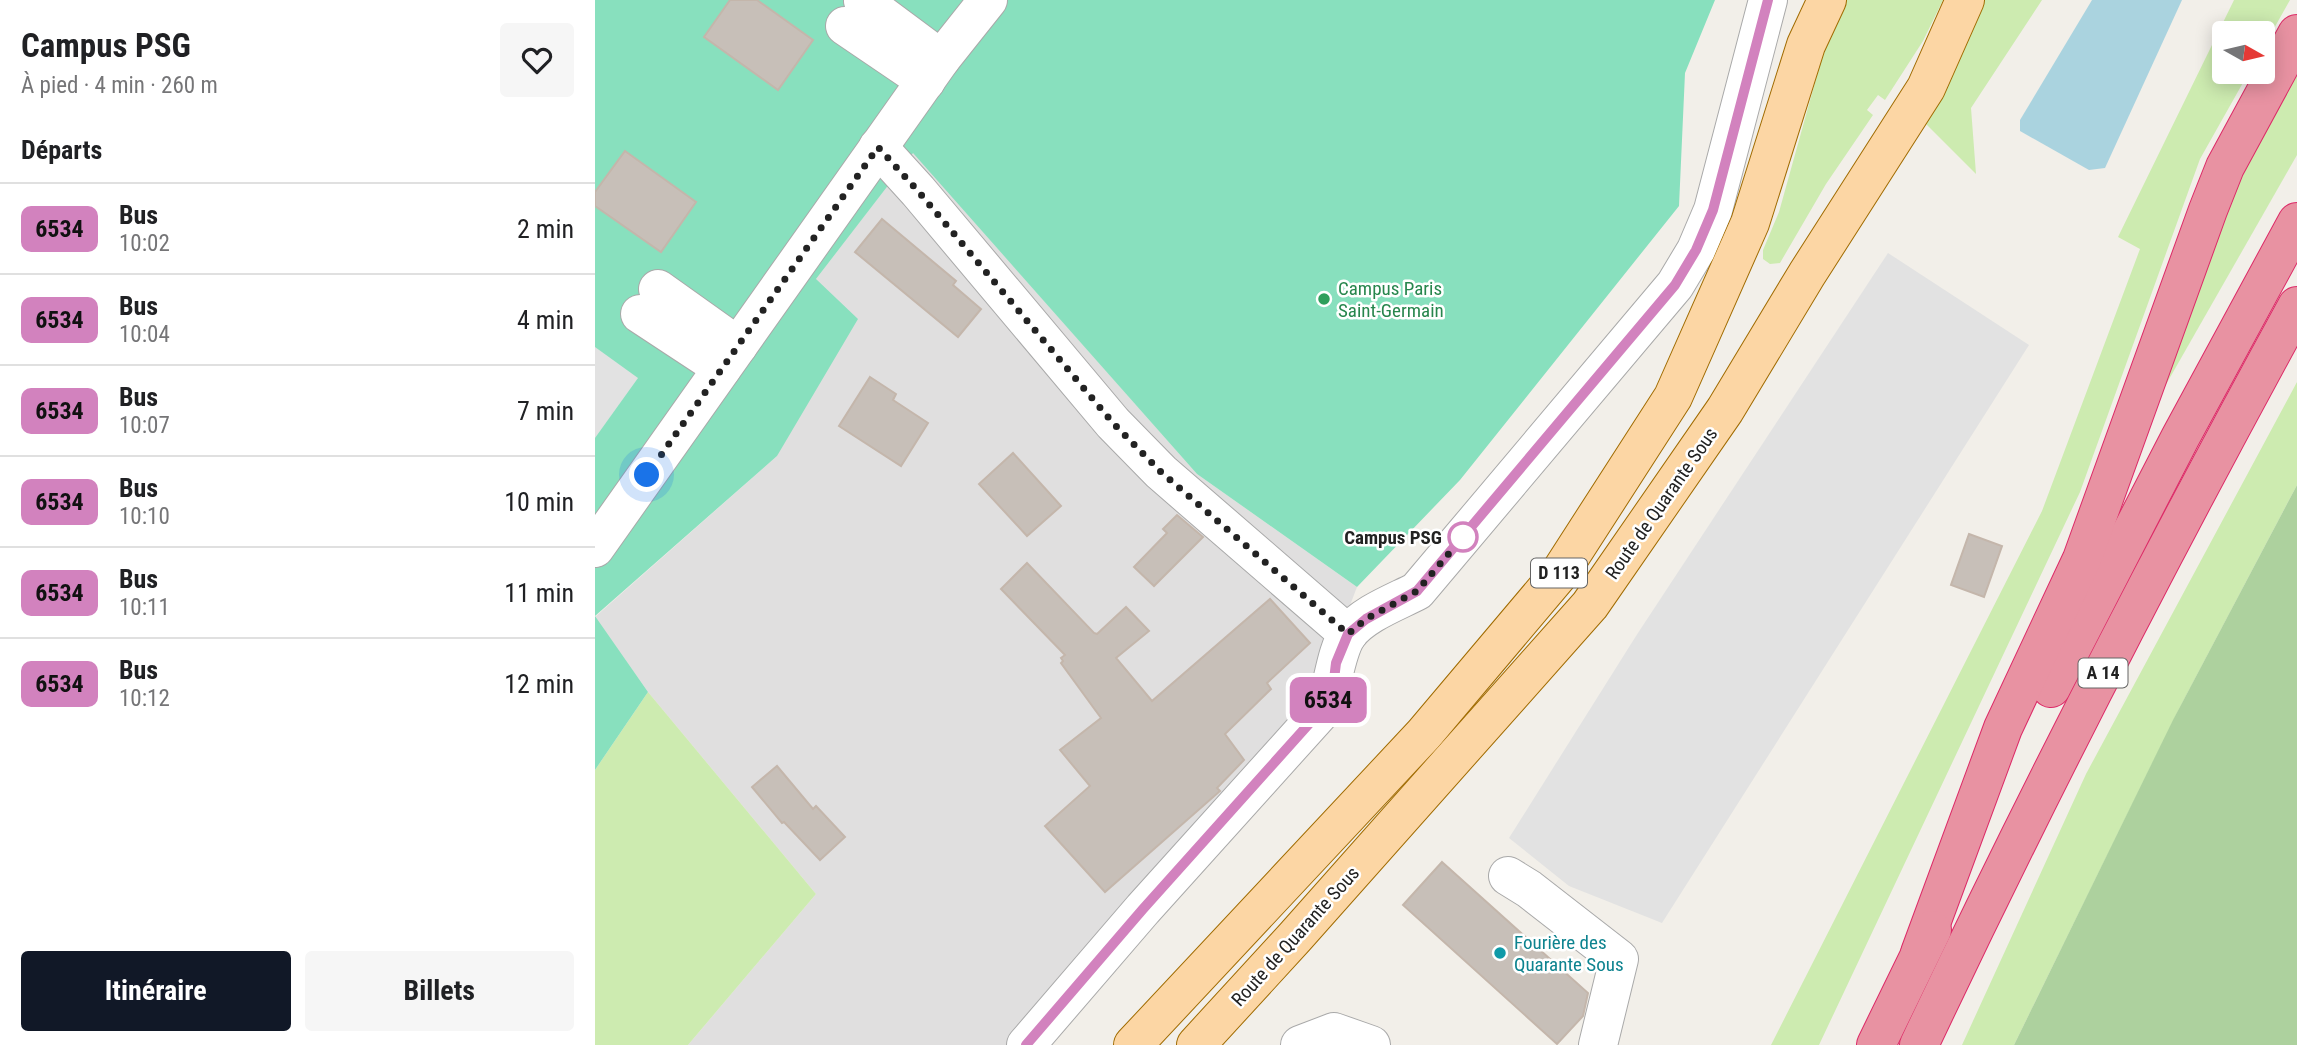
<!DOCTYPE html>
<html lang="fr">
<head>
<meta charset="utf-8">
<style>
  body { margin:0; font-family:"Roboto Condensed",sans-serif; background:#f6f6f6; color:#202124; height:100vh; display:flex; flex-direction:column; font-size:26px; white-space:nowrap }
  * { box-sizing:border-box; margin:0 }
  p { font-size:23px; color:#757577 }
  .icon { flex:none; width:38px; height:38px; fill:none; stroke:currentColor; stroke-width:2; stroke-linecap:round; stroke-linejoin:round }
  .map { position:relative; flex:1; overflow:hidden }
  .sheet { display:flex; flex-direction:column; background:#fff; width:595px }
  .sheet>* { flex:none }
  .badge { padding:0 14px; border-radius:10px; font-size:24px; line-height:46px }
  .needle { width:46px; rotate:98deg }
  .buttons { position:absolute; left:1617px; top:21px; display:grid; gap:14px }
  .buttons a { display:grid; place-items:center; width:63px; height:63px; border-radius:7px; background:#fff; box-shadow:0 4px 18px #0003; font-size:35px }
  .you { position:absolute; width:35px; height:35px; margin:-18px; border:5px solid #fff; border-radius:50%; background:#1a73e8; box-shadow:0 0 0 10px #1a73e833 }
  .map>.badge { position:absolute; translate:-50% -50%; box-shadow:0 0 0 4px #fff }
  h2 { padding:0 21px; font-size:26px; line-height:63px }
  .round { display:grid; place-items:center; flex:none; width:74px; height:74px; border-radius:7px; background:#f6f6f6 }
  .overview { display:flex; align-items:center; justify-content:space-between; height:119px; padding:0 21px }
  h1 { font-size:33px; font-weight:700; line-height:52px }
  .button { display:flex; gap:14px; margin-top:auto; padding:14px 21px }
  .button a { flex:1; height:80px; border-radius:7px; background:#111827; color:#fff; font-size:28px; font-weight:700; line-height:80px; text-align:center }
  .button a+a { background:#f6f6f6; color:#202124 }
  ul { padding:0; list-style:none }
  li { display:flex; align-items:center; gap:21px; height:91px; padding:0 21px; border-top:2px solid #e0e0e0 }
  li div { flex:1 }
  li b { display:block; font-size:26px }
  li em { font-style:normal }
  li .badge { min-width:77px; font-weight:700; text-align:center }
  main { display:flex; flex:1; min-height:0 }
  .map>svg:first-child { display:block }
  .residential { fill:#e0dfdf }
  .grass { fill:#cdebb0 }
  .forest { fill:#add19e }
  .pitch { fill:#88e0be }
  .parking { fill:#e2e2e2 }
  .water { fill:#aad3df }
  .building { fill:#c7bfb8; stroke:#c4b6ab; stroke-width:2 }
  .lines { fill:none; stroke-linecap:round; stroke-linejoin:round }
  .minor-casing { stroke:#a9a9a9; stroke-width:40 }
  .major-casing { stroke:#a06b00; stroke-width:40 }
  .highway-casing { stroke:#dc2a67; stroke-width:40 }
  .minor { stroke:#fff; stroke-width:38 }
  .major { stroke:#fcd6a4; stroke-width:38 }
  .highway { stroke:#e892a2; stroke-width:38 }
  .line-casing { stroke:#fff; stroke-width:16 }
  .line { stroke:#d282be; stroke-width:10 }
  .walk { stroke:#222; stroke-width:7; stroke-dasharray:0 12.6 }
  .leisure-dot { fill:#2e9e5b; stroke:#fff; stroke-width:2.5 }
  .stop-dot { fill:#fff; stroke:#d282be; stroke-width:3.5 }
  .culture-dot { fill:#0f9aa8; stroke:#fff; stroke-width:2.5 }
  .labels { text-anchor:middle; stroke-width:5; stroke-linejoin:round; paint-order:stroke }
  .shield { fill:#fff; stroke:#646464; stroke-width:2 }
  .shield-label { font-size:18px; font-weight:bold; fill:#222 }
  .leisure-label { font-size:19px; fill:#27864d; stroke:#fff; text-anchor:start }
  .street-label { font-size:19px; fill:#222; stroke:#fff }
  .stop-label { font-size:19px; font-weight:bold; fill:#222; stroke:#fff; text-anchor:end }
  .culture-label { font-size:19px; fill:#0d838f; stroke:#fff; text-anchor:start }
</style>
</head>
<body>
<main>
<section class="sheet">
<div class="overview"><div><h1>Campus PSG</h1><p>À pied · 4 min · 260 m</p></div><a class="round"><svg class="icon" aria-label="heart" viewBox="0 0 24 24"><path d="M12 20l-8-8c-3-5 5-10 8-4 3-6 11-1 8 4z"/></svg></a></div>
<h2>Départs</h2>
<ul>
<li><span class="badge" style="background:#d282be;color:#111">6534</span><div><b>Bus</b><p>10:02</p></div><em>2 min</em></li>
<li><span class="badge" style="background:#d282be;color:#111">6534</span><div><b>Bus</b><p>10:04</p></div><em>4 min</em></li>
<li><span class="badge" style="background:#d282be;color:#111">6534</span><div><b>Bus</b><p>10:07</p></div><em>7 min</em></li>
<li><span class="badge" style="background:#d282be;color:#111">6534</span><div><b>Bus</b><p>10:10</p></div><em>10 min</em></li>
<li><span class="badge" style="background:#d282be;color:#111">6534</span><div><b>Bus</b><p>10:11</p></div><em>11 min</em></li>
<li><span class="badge" style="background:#d282be;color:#111">6534</span><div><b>Bus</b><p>10:12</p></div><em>12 min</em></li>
</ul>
<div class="button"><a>Itinéraire</a><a>Billets</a></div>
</section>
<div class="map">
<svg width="1702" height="1045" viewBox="0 0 1702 1045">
  <rect width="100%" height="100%" fill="#f2efe9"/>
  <path class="residential" d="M318,152l284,322 160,113 -50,130 -292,328h-327l128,-151 -168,-202 -53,-75 182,-161 39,-177z"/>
  <g class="grass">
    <path d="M1243,0h105l-20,41 -38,59 -7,-5 -11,15 6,5 -47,69 -46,79 -10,1 -7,-5v-9l16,-38z"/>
    <path d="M1389,0h58l-71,108 5,66 -57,-57 47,-77z"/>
    <path d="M1639,0h56l-27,48v-15h-39v39h25l-49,87 -120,333 -261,553h-48l271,-534 98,-262 -22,-12z"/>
    <path d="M1702,69v86l-141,247 90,-242z"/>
    <path d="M1702,382v103l-117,222 -166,338h-52l124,-271z"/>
    <path d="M53,692l168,202 -128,151h-93v-275z"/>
  </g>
  <path class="forest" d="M1702,485v560h-283l159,-325z"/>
  <path class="pitch" d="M0,0h1120l-30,73 -6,133 -219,274 -103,107 -160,-113 -284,-321 -97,126 42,40 -81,137 -182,160 53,76 -53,78z"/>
  <g class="parking">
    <path d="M1293,253l141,92 -367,578 -93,-37 -60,-48 127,-202z"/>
    <path d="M0,347l43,31 -43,60z"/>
  </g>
  <path class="water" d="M1497,0h90l-77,168 -16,2 -69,-39v-11z"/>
  <g class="building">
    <path d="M135,0h27l56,40 -35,50 -74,-53z"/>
    <path d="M30,151l71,51 -35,50 -66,-46v-14z"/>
    <path d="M287,219l74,62 -3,4 28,24 -23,28 -103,-85z"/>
    <path d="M275,377l26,17 -3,6 35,23 -27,43 -62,-40z"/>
    <path d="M418,453l48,53 -34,30 -48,-52z"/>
    <path d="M582,515l26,22 -49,49 -20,-19 33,-34 -4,-4z"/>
    <path d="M1374,534l33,12 -18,51 -33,-12z"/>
    <path d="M432,563l67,70 3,1 29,-27 23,24 -33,27 36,43 118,-102 40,44 -43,40 4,6 -46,45 19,26 -27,28 3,3 -115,101 -60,-66 45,-40 -30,-36 41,-32 -40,-55 2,-2 -2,-3 4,-3 -64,-66z"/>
    <path d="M182,766l36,43 3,-3 29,31 -25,23 -36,-38 -2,1 -30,-36z"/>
    <path d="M847,862l146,131 -5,23 -26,28 -154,-139z"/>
  </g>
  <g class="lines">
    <defs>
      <g id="minor">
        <path d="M268,1l78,58"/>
        <path d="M250,26l81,55"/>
        <path d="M283,147l40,44 195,232 48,49 187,162"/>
        <path d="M63,289l80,57"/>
        <path d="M45,314l82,54"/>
        <path d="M0,548l346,-489 47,-59"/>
        <path d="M913,876l21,13 90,70 -21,86"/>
        <path d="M431,1045l117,-136 182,-202c8,-21 11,-57 23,-73 15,-20 48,-32 69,-43l258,-306 21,-35 17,-40 55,-210"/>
        <path d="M705,1045l34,-13 37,13"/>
      </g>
      <g id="major">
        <path d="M538,1045l291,-311 135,-160 114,-177 77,-174 56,-178 21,-45"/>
        <path d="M601,1045l99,-108 295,-332 135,-195 82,-136 119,-186 39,-88"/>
      </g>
      <g id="highway">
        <path d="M1456,688l129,-250 117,-216"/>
        <path d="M1325,953l83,-225 79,-169 126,-349 17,-43 72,-133"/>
        <path d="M1281,1045l56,-115"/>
        <path d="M1324,1045c118,-250 245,-496 378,-739"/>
      </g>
    </defs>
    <use href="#minor" class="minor-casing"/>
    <use href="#major" class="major-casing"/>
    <use href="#highway" class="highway-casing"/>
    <use href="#minor" class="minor"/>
    <use href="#major" class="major"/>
    <use href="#highway" class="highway"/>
  </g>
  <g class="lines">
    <defs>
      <path id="line" d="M431,1045l117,-136 182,-203 8,-18 3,-25 12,-29 18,-15 51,-28 258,-306 21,-35 17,-40 55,-210"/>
    </defs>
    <use href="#line" class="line-casing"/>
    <use href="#line" class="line"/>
    <path class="walk" d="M52,475l231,-328 40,44 195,232 48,49 187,162 18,-15 51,-28 46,-54"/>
  </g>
  <circle class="leisure-dot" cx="729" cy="299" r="7"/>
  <circle class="stop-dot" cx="868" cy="537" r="14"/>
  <circle class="culture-dot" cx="905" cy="953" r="7"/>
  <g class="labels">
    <g class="shield">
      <rect x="936" y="558.5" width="56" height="29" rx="5"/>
      <rect x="1483.5" y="658.5" width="49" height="29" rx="5"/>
    </g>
    <g class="shield-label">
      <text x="964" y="579">D 113</text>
      <text x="1508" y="679">A 14</text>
    </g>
    <g class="leisure-label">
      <text x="743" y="295">Campus Paris<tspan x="743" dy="22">Saint-Germain</tspan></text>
    </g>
    <g class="street-label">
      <text transform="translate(1066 503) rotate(-55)" y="7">Route de Quarante Sous</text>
      <text transform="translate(700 936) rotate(-48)" y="7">Route de Quarante Sous</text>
    </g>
    <g class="stop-label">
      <text x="847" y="544">Campus PSG</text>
    </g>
    <g class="culture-label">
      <text x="919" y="949">Fourière des<tspan x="919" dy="22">Quarante Sous</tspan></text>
    </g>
  </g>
</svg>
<div class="buttons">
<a><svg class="needle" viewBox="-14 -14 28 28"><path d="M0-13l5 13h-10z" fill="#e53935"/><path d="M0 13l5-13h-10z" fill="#757577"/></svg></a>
</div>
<div class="you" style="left:52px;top:475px"></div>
<b class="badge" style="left:733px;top:700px;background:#d282be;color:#111">6534</b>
</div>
</main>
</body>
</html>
